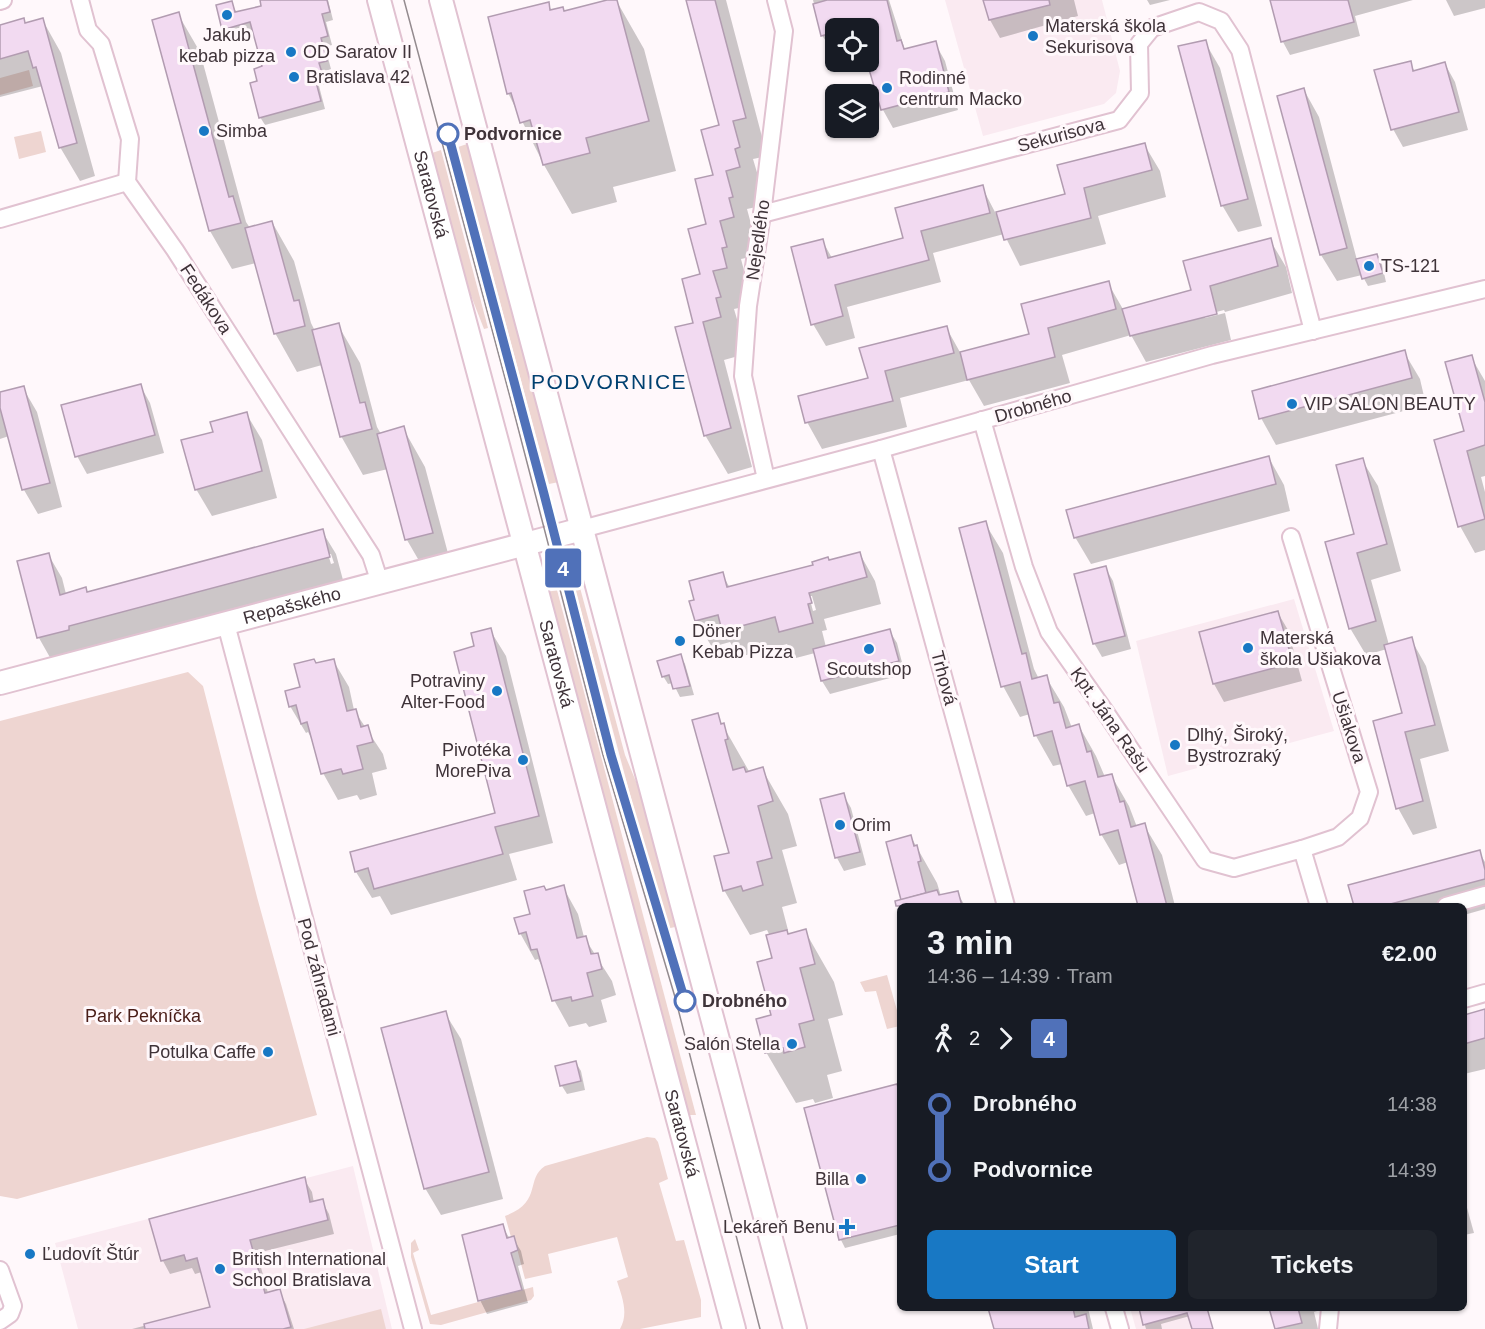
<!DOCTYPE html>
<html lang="en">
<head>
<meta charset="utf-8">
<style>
  body { margin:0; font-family:Helvetica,sans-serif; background:#20242c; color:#f1f3f6; height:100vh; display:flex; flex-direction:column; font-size:22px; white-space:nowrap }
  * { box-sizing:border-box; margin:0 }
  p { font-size:20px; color:#9ea1a6 }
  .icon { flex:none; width:33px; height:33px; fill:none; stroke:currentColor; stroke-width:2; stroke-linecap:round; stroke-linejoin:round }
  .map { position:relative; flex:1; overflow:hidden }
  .panel { position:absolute; left:897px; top:903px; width:570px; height:408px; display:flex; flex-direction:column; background:#171b24; border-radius:9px; box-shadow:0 2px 4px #0004 }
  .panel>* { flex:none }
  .badge { padding:0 12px; border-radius:4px; font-size:21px; line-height:39px }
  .fabs { position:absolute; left:825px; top:18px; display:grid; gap:12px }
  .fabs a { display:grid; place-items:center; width:54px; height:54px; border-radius:9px; background:#171b24; box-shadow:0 2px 4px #0004; font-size:30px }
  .map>.badge { position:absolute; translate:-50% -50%; box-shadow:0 0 0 3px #fff }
  .legs { display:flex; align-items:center; gap:9px; height:66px; padding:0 30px; font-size:20px }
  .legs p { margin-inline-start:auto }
  .headline { display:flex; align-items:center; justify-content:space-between; height:102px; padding:0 30px }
  h1 { font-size:33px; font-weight:600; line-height:45px }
  .primary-button { display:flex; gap:12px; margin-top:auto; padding:12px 30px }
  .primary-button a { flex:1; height:69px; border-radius:9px; background:#1878c4; color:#fff; font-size:24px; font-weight:600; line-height:69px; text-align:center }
  .primary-button a+a { background:#20242c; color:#f1f3f6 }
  ul { padding:0 30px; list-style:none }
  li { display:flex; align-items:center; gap:21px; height:66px; font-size:22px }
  li i { display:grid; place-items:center; width:9px; height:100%; margin:0 8px; background:currentColor }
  li i::after { content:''; width:15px; height:15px; margin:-8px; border:4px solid; border-radius:50%; background:#171b24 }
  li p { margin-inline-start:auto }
  li:first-child i { background:linear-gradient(#0000 50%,currentColor 0) }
  li:last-child i { background:linear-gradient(currentColor 50%,#0000 0) }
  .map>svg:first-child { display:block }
  .built { fill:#faeaf1 }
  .green { fill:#eed5d1 }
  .shadow { fill:#0003; fill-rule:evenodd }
  .building { fill:#f2daf1; stroke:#b29cb1; stroke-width:1.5 }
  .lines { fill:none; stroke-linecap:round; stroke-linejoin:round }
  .street-casing { stroke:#e1c2d1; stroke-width:20 }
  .secondary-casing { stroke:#e1c2d1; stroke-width:26 }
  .street { stroke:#fff; stroke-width:16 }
  .secondary { stroke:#fff; stroke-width:22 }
  .tram { stroke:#948b8f; stroke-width:1.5 }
  .line-1-casing { stroke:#fff; stroke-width:14 }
  .line-1 { stroke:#5071b9; stroke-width:9 }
  .poi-dot { fill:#1878c4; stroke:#fff8fb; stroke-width:2 }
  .stop-1-dot { fill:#fff; stroke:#5071b9; stroke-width:3 }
  .labels { text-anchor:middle; stroke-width:6; stroke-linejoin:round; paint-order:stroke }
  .poi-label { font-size:18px; fill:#3f3339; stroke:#fff8fb; text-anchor:start }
  .stop-label { font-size:18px; font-weight:bold; fill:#3f3339; stroke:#fff8fb; text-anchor:start }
  .street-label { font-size:18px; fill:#3f3339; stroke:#fff8fb }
  .park-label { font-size:18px; fill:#4a1d18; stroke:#fff8fb }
  .quarter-label { font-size:21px; letter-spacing:1.5px; fill:#004070; stroke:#fff8fb }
</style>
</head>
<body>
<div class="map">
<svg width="1485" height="1329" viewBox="0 0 1485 1329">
  <rect width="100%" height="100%" fill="#fff8fb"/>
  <g class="built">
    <path d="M945,0h157l18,71 -4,22 -12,11 -121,32z"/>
    <path d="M1294,599l40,132 -166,45 -32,-135z"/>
    <path d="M353,1166l39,163h-314l-23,-86z"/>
    <path d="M1130,1308h77l6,21h-77z"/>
  </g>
  <g class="green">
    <path d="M29,70l4,16 -33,9v-17z"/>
    <path d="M41,131l5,21 -27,7 -5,-22z"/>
    <path d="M467,144l92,338 -10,2 -91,-337z"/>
    <path d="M441,150l47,178 -4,1 -23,-59 -29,-117z"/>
    <path d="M579,584l46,171 19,46 31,126 -9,2 -92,-344z"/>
    <path d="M557,590l139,525h-9l-140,-523z"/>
    <path d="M188,672l15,14 54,211 60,218 -300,84 -17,-3v-475z"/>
    <path d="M887,975l13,46v5l-13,3 -11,-38 -11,1 -5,-10z"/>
    <path d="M647,1137l8,1 3,4 10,37 -9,4 17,58 8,-1 17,60v17l-61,12h-20c9,-16 2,-32 -3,-48l11,-4 -11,-40 -69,17 4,19 -27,6 -11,-42h-3l-6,-21c38,-14 20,-37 40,-50z"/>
    <path d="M415,1239l4,11 -6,3 18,62 102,-28 1,9 -3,4 -90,25 -11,-1 -19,-67v-14z"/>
    <path d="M381,1309l5,20h-82z"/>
  </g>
  <g class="shadow">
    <path d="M261,0h67l5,20 -7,2 6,23 -7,2 6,22 -8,3 3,12 -7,2 6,23 -60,16 -5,-8 -1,-35 4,-15 -9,-36 -26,6 -5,-8 8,-26 6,10 26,-6z"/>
    <path d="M616,0l28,49 32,122 -63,16 4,15 -45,12 -28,-49 -36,-72 40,-89 4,7 13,1z"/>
    <path d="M687,0h39l41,156 -14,3 8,27 -5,1 5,19 -14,3 7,26 -4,2 5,19 -14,3 7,27v20l-14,3 8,27 -5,1 5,18 -18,5 28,107 -24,7 -23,-39 -10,-111 26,-198z"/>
    <path d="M813,0h76l16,50 30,-7 10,18 13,49 -65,18 -10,-18 -15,-53v-29h-32v25h-3l-11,-18z"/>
    <path d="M985,0h89l4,16 -78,22 -10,-18z"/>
    <path d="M1147,0h23l-20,5z"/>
    <path d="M1271,0h142l-58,16 5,20 -70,19 -7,-13z"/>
    <path d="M1446,0h39v8l-31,8z"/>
    <path d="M178,14l22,38 46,170 4,6 22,-6 22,39 17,62 4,8 23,-6 22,38 17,64 4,7 22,-6 22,39 28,105 -24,6 -22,-38 -19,-71 -25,6 -22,-39 -19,-71 -25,7 -22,-39 -19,-70 -24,6 -22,-38z"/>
    <path d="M42,19l19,34 34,123 -15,5 -20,-34 -17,-61 -43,11v-66z"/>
    <path d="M1205,42l15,26 42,158 -24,6 -16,-27z"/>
    <path d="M1410,63l5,9 30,-8 10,18 13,48 -65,17 -10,-18z"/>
    <path d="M1304,90l15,27 38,143 20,-5 5,9 4,18 -18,4 -6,-11 -25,6 -16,-26 -42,-158z"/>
    <path d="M1144,144l16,27 6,26 -68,19 8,28 -86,22 -16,-32 -71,19 8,29 -94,25 8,31 -29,8 -13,-22 9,-84 10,18 72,-19 78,-52 14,27 71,-18z"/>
    <path d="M1270,240l16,27 6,26 -67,19 -1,-2 -19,5v3l20,-5 6,27 -85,22 -15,-27 -69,20 8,28 -86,23 -15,-26 -69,18 7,29 -85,22 -15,-27 139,-95 15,27 70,-19 77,-52 16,28 69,-20z"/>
    <path d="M1404,352l16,27 6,26 -150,40 -15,-27z"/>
    <path d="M1471,357l14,24v95l-4,1 4,15v58l-10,3 -15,-27z"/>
    <path d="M140,385l10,18 14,50 -77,21 -10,-18z"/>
    <path d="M23,388l14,24 25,95 -24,7 -14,-24 -15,-54 -9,3v-46z"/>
    <path d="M246,413l16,27 15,58 -65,18 -16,-27 19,-56z"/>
    <path d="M1269,458l15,27 6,26 -199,53 -16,-27z"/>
    <path d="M1362,460l16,26 23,85 -30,9 18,65 22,-6 15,27 23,85 -29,8 17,69 -24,7 -15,-27 6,-94 -17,-65 -21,6 -16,-27z"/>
    <path d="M985,523l18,30 31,116 5,10 7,-2 18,30 8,21 7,-2 17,30 9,21 6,-2 18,31 8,21 7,-2 18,30 13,51h-35l-12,-44 -9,3 -18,-31 -6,-21 -9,3 -18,-31 -6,-21 -9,2 -17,-30 -6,-22 -10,3 -17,-31z"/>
    <path d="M322,531l14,23 7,26 -262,70 1,3 -30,8 -13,-23 -20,-76 29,-8 14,24 4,16 21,-1zM328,554h3l3,9 -3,1z"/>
    <path d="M860,554l15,27 6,23 -57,15 3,11 -5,1 4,16 63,-17 8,13 8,31 -75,20 -8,-13 -7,-28 -19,5 -9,-14 -48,13 -9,-15 -18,5 -16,-26v-20l26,-27 8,14zM809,596h3l4,14 -3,1z"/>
    <path d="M1105,567l8,14 18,68 -29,8 -8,-14z"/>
    <path d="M1278,613l10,17 14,51 -78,21 -10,-18 -13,-51z"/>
    <path d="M490,630l16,26 47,187 -44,11 8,26 -126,35 -11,-19 -8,2 -16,-26 -5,-19 146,-39 -21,-167z"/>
    <path d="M680,656l5,8 9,31 -14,2 -7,-14 -5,1 -5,-8z"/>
    <path d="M333,660l16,27 5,23 29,44 4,15 -15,4 5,22 -17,5 -3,-5 -19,5 -15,-27 -9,-30 -6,-11 -2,1 -16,-27 26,-41z"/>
    <path d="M717,715l33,58 12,-4 26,45 9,32 -15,4 15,53 -15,4 6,23h-2l3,6 16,-5 29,51 9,33 -15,4 14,52 -15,4 6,23 -18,5 -2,-4 -17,4 -30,-51 7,-36 1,-57 -4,-23 -3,-6 -17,5 -26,-45 7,-36z"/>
    <path d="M843,794l8,14 15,57 -22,6 -7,-13 -16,-58z"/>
    <path d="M911,837l26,46 4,13 16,-4 8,14h-60z"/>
    <path d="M1479,852l6,10v47l-21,6v-9h-109z"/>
    <path d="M563,887l15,27 6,23 28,44 4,14 -15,5 6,22 -18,5 -3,-4 -17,4 -15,-27 -8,-26 -8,-15 -3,1 -15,-27 26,-42z"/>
    <path d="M1485,1011v58l-21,5v-58z"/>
    <path d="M445,1013l16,26 42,160 -62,16 -16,-27z"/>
    <path d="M576,1063l5,8 4,19 -18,4 -5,-8 -5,-19z"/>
    <path d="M896,1086l4,6v142l-55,14 -4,-8 -35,-131z"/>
    <path d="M304,1179l8,13 2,11 8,-2 7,13 5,20 -77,19 11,40 11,-2 7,13 8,25h-162l80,-21 -10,-36 -7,2 -3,-6 -22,6 -7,-13 -12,-41z"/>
    <path d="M1464,1197l10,36 -10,2z"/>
    <path d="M502,1226l8,13 3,-1 8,13 3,13 -6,2 10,37 -41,11 -7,-14z"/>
    <path d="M990,1308h98l5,21h-97z"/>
    <path d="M1140,1308h67l6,21h-20l-3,-13 -29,8 1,5h-16z"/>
    <path d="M1271,1308h56l-13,4 4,17h-42z"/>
  </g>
  <g class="building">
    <path d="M260,0h67l3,12 -8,2 6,22 -7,2 6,23 -8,2 4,13 -8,2 6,23 -62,17 -9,-35 7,-2 -3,-12 8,-3 -12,-44 -28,8 -6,-25 16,-4 3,11 26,-6z"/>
    <path d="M607,0h10l32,121 -63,17 4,15 -47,12 -13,-45 -10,3 -9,-30 -4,1 -19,-77 61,-15 1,8 13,-3 1,4z"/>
    <path d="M686,0h29l31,118 -13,3 7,26 -5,2 5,18 -14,4 7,26 -4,1 5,19 -14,4 7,26 -5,1 5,20 -14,3 8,26 -5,1 5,19 -18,5 28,106 -27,8 -29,-109 18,-4 -11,-44 18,-5 -12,-45 18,-5 -11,-45 18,-4 -12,-45 18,-5z"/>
    <path d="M827,0h60l10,41 4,-1 3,9 32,-8 13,51 -68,18 -13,-44v-42l-18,4h-14v4l-15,4 -8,-32z"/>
    <path d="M983,0h66l1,5 -61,15z"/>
    <path d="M1270,0h78l6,22 -73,20z"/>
    <path d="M179,12l50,185 4,-1 8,27 -32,8 -57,-211z"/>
    <path d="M24,18l1,5 18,-5 34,125 -18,5 -23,-81 -3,1 -5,-17 -28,8v-34z"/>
    <path d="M1206,40l42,159 -27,7 -43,-160z"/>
    <path d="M1411,61l2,10 32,-9 14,50 -68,18 -17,-60z"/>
    <path d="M1304,88l43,160 -27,7 -43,-159z"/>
    <path d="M1145,143l7,27 -68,18 7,30 -87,22 -8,-28 69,-18 -8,-29z"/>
    <path d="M983,185l7,28 -69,18 8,29 -94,25 8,31 -32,9 -20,-78 32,-8 5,19 75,-20 -8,-30z"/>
    <path d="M272,221l22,80 5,-1 6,26 -31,8 -29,-106z"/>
    <path d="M1271,238l7,28 -68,20 7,28 -87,22 -8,-27 69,-19 -8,-29z"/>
    <path d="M1377,254l6,19 -21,6 -6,-20z"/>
    <path d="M1109,281l7,28 -68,19 7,29 -88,23 -7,-28 69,-18 -8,-30z"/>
    <path d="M339,323l21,80 5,-1 7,27 -32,8 -28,-107z"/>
    <path d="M947,326l7,27 -69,18 8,30 -88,22 -7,-27 70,-18 -9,-30z"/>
    <path d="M1405,350l7,28 -153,41 -7,-28z"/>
    <path d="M1472,355l13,47v43l-18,6 18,68 -27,8 -24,-87 30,-9 -19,-69z"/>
    <path d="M141,384l14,51 -80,22 -14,-52z"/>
    <path d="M24,386l26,97 -28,7 -22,-82v-16z"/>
    <path d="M247,412l15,59 -67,19 -14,-50 32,-8 -3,-10z"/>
    <path d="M404,426l29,107 -28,7 -28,-106z"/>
    <path d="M1269,456l7,28 -202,54 -8,-28z"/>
    <path d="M1363,458l24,86 -30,9 19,68 -27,8 -24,-87 29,-8 -18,-69z"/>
    <path d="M986,521l36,133 4,-1 6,26 15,-4 7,28 5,-1 7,26 13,-4 8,28 4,-1 7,26 14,-3 8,28 4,-1 7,26 14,-4 22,83h-29l-20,-76 -18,5 -15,-54 -18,5 -15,-55 -18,5 -14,-54 -19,5 -42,-159z"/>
    <path d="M323,529l7,28 -261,69v4l-32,8 -20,-77 32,-8 11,42 26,-8 1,5z"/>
    <path d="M860,552l7,25 -58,16 3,10 -4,1 5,19 -34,9 -4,-15 -53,14 -4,-16 -23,6 -6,-20 5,-1 -5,-19 34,-9 4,15 86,-22 -1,-3 16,-5 1,3z"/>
    <path d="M1106,566l19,70 -32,8 -19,-70z"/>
    <path d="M1278,611l15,52 -80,21 -14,-52z"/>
    <path d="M491,628l48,188 -44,11 8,27 -129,35 -6,-21 -13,4 -5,-20 145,-39 -41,-161 20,-6 -3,-13z"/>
    <path d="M890,629l9,32 -78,20 -8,-32z"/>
    <path d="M1412,637l23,88 -30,7 18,69 -27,8 -23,-88 29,-8 -18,-68z"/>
    <path d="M681,654l9,32 -17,3 -4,-14 -7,2 -5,-16z"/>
    <path d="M314,659l2,4 18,-4 13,52 9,-2 5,18 7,-2 5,17 -16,4 6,23 -20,5 -2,-5 -20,5 -14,-52 -6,2 -5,-19 -7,2 -4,-16 15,-4 -6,-23z"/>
    <path d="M718,713l3,11 3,-1 4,16 -3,1 8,30 11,-3 2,5 17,-5 10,34 -15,5 14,52 -15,4 6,23 -20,6 -2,-5 -18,5 -9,-35 15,-3 -37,-133z"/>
    <path d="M844,793l16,59 -25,6 -15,-59z"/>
    <path d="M911,835l3,11 3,-1 4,16 -3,1 8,31 -25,7 -15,-58z"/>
    <path d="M1480,850l5,20v9l-102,27h-29l-6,-21z"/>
    <path d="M564,885l13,53 9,-2 5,18 7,-1 4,16 -15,4 6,23 -21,5 -1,-4 -19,4 -15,-52 -6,1 -5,-18 -7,2 -5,-16 16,-4 -6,-23 20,-5 2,4z"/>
    <path d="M937,890l2,5 19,-4 4,15h-66l-1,-5z"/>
    <path d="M806,929l9,35 -15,4 14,52 -15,4 6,23 -21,6 -1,-5 -18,5 -9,-34 15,-4 -14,-53 15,-4 -6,-23 21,-5 1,4z"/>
    <path d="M1485,1009v29l-21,6v-29z"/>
    <path d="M446,1011l43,161 -65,17 -43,-161z"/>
    <path d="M576,1061l5,20 -21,5 -5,-20z"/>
    <path d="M897,1084l3,11v130l-61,15 -35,-132z"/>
    <path d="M305,1177l5,25 13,-3 5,21 -78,20 15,53 15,-4 11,38 -8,2h-138l-1,-5 66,-17 -13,-49 -11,3 -2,-6 -23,6 -12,-42z"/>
    <path d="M503,1224l4,14 7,-2 4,14 -7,3 11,37 -44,11 -16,-66z"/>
    <path d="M988,1308h85l2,9 11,-3 3,15h-95z"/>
    <path d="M1139,1308h68l6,21h-21l-5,-16 -44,12z"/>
    <path d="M1269,1308h29l4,15 -27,6z"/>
  </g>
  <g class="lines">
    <defs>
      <g id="street">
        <path d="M80,0l8,30 13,14 29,95 -3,43 48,68 196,305 9,28"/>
        <path d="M0,1l3,-1"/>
        <path d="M762,214l357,-94 21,-27 -1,-49 13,-16 47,-16 22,9 19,29 73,281"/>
        <path d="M0,219l127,-37"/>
        <path d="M982,420l42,147 25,65 55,78 101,150 29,8 68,-19 17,57"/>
        <path d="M881,449l125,457"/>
        <path d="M766,479l-23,-103 5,-70 14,-92 22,-183 -8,-31"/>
        <path d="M582,529l299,-80 331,-94 273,-66"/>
        <path d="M1291,537l78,255 -9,26 -22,19 -36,12"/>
        <path d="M226,624l187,705"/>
        <path d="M1446,906l39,-11"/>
        <path d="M1464,999l21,-6"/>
        <path d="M0,1270l13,36 -3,8 -10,7"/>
        <path d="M1114,1308l6,21"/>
        <path d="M1328,1329l2,-21"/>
      </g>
      <g id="secondary">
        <path id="s1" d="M379,0l355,1329"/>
        <path d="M441,0l354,1329"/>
        <path id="s2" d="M0,683l582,-154"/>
      </g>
    </defs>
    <use href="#street" class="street-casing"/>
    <use href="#secondary" class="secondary-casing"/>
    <use href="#street" class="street"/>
    <use href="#secondary" class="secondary"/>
    <path class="tram" d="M404,0l106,397 93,358 72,242 85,332"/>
  </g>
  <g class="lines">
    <defs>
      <path id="line-1" d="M448,134l96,360 67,261 74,246"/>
    </defs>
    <use href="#line-1" class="line-1-casing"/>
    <use href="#line-1" class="line-1"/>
  </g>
  <g class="poi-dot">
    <circle cx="227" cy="15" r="6"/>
    <circle cx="1033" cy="36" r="6"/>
    <circle cx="291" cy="52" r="6"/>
    <circle cx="294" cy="77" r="6"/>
    <circle cx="887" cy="88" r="6"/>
    <circle cx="204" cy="131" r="6"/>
    <circle cx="1369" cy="266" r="6"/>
    <circle cx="1292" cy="404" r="6"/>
    <circle cx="680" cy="641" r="6"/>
    <circle cx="1248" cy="648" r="6"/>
    <circle cx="869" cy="649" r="6"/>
    <circle cx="497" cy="691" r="6"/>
    <circle cx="1175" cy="745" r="6"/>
    <circle cx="523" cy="760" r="6"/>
    <circle cx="840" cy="825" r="6"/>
    <circle cx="792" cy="1044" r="6"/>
    <circle cx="268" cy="1052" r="6"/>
    <circle cx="861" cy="1179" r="6"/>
    <path d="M844 1218h6v6h6v6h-6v6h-6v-6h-6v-6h6z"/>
    <circle cx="30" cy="1254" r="6"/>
    <circle cx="220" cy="1269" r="6"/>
  </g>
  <g class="stop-1-dot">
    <circle cx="448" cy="134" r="10"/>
    <circle cx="685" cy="1001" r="10"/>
  </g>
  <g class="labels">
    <g class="poi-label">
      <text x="1045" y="32">Materská škola<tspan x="1045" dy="21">Sekurisova</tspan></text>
      <text x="227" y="41" text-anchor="middle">Jakub<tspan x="227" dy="21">kebab pizza</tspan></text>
      <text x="303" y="58">OD Saratov II</text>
      <text x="306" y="83">Bratislava 42</text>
      <text x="899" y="84">Rodinné<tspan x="899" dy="21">centrum Macko</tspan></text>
      <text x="216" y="137">Simba</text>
      <text x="1381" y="272">TS-121</text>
      <text x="1304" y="410">VIP SALON BEAUTY</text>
      <text x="692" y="637">Döner<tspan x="692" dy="21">Kebab Pizza</tspan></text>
      <text x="1260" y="644">Materská<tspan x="1260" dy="21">škola Ušiakova</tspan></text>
      <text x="869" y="675" text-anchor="middle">Scoutshop</text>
      <text x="485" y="687" text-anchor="end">Potraviny<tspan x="485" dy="21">Alter-Food</tspan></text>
      <text x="1187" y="741">Dlhý, Široký,<tspan x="1187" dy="21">Bystrozraký</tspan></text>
      <text x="511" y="756" text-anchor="end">Pivotéka<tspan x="511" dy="21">MorePiva</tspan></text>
      <text x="852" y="831">Orim</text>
      <text x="780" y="1050" text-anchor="end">Salón Stella</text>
      <text x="256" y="1058" text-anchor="end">Potulka Caffe</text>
      <text x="849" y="1185" text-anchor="end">Billa</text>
      <text x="835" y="1233" text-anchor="end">Lekáreň Benu</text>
      <text x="42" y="1260">Ľudovít Štúr</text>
      <text x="232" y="1265">British International<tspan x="232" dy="21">School Bratislava</tspan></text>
    </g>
    <g class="stop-label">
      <text x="464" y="140">Podvornice</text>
      <text x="702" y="1007">Drobného</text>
    </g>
    <g class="street-label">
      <text transform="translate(1061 135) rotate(-15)" y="6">Sekurisova</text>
      <text dy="6" stroke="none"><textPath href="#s1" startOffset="201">Saratovská</textPath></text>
      <text transform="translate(758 240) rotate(-82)" y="6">Nejedlého</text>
      <text transform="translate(206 299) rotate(57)" y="6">Fedákova</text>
      <text transform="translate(1033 406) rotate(-16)" y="6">Drobného</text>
      <text dy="6" stroke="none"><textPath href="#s2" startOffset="302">Repašského</textPath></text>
      <text dy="6" stroke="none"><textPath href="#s1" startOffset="687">Saratovská</textPath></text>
      <text transform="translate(944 678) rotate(75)" y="6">Trhová</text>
      <text transform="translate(1110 720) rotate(55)" y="6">Kpt. Jána Rašu</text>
      <text transform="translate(1349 727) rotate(72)" y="6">Ušiakova</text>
      <text transform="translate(319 977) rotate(75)" y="6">Pod záhradami</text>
      <text dy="6" stroke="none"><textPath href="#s1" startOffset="1173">Saratovská</textPath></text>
    </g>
    <g class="park-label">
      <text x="143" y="1022">Park Pekníčka</text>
    </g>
    <g class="quarter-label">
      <text x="609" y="389">PODVORNICE</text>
    </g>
  </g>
</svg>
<div class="fabs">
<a><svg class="icon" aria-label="locate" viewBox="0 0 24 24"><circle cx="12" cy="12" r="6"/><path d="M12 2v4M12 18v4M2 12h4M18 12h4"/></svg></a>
<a><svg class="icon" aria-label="layers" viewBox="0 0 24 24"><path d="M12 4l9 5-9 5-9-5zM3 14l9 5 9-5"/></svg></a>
</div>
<b class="badge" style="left:563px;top:568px;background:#5071b9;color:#fff">4</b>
<section class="panel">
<div class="headline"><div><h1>3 min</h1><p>14:36 – 14:39 · Tram</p></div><b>€2.00</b></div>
<div class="legs"><svg class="icon" aria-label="walk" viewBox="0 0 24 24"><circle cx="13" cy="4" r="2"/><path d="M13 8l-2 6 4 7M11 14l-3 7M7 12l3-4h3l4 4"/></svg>2<svg class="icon" aria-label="forward" viewBox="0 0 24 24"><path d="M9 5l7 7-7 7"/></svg><b class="badge" style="background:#5071b9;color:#fff">4</b></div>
<ul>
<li><i style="color:#5071b9"></i><b>Drobného</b><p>14:38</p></li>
<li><i style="color:#5071b9"></i><b>Podvornice</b><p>14:39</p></li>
</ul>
<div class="primary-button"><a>Start</a><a>Tickets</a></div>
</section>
</div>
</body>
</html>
